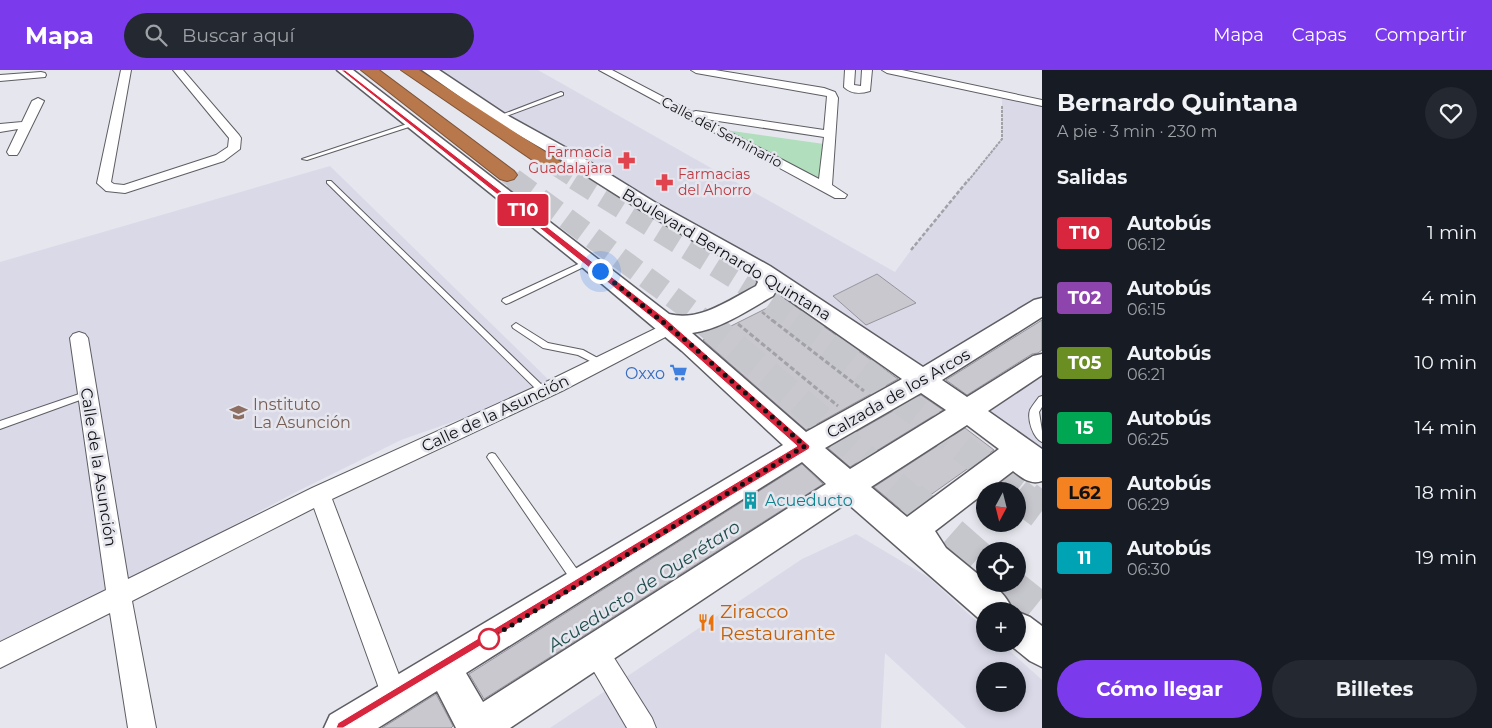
<!DOCTYPE html>
<html lang="es">
<head>
<meta charset="utf-8">
<style>
  body { margin:0; font-family:Montserrat,sans-serif; background:#242831; color:#f1f3f6; height:100vh; display:flex; flex-direction:column; font-size:19px; white-space:nowrap }
  * { box-sizing:border-box; margin:0 }
  p { font-size:16px; color:#9ea1a6 }
  .icon { flex:none; width:28px; height:28px; fill:none; stroke:currentColor; stroke-width:2; stroke-linecap:round; stroke-linejoin:round }
  .map { position:relative; flex:1; overflow:hidden }
  .details { display:flex; flex-direction:column; background:#171b24; width:450px }
  .details>* { flex:none }
  .badge { padding:0 10px; border-radius:4px; font-size:18px; line-height:32px }
  .needle { width:32px; rotate:187deg }
  .tools { position:absolute; left:976px; top:412px; display:grid; gap:10px }
  .tools a { display:grid; place-items:center; width:50px; height:50px; border-radius:50%; background:#171b24; box-shadow:0 2px 8px #0003; font-size:25px }
  .you { position:absolute; width:25px; height:25px; margin:-12px; border:4px solid #fff; border-radius:50%; background:#1a73e8; box-shadow:0 0 0 8px #1a73e833 }
  .map>.badge { position:absolute; translate:-50% -50%; box-shadow:0 0 0 2px #fff }
  h2 { padding:0 15px; font-size:19px; line-height:45px }
  .round { display:grid; place-items:center; flex:none; width:52px; height:52px; border-radius:26px; background:#242831 }
  .headline { display:flex; align-items:center; justify-content:space-between; height:85px; padding:0 15px }
  h1 { font-size:24px; font-weight:700; line-height:38px }
  .action { display:flex; gap:10px; margin-top:auto; padding:10px 15px }
  .action a { flex:1; height:58px; border-radius:30px; background:#7c3aed; color:#fff; font-size:20px; font-weight:700; line-height:58px; text-align:center }
  .action a+a { background:#242831; color:#f1f3f6 }
  ul { padding:0; list-style:none }
  li { display:flex; align-items:center; gap:15px; height:65px; padding:0 15px }
  li div { flex:1 }
  li b { display:block; font-size:19px }
  li em { font-style:normal }
  li .badge { min-width:55px; font-weight:700; text-align:center }
  header { display:flex; align-items:center; gap:30px; box-sizing:border-box; height:70px; padding:0 25px; background:#7c3aed; color:#fff }
  header strong { font-size:24px }
  nav { display:flex; gap:28px; margin-inline-start:auto; font-size:18px }
  .search { width:350px; height:45px; background:#242831; display:flex; align-items:center; gap:12px; box-sizing:border-box; padding:0 18px; border-radius:28px; color:#9ea1a6; font-size:19px }
  main { display:flex; flex:1; min-height:0 }
  .map>svg:first-child { display:block }
  .built { fill:#dad9e8; fill-rule:evenodd }
  .green { fill:#b1debc }
  .building { fill:#cac8cf; stroke:#96949b }
  .lines { fill:none; stroke-linecap:round; stroke-linejoin:round }
  .highway-tunnel-far3 { stroke:#c6c6cd; stroke-width:17; stroke-dasharray:17 9; stroke-linecap:butt }
  .highway-tunnel-far2 { stroke:#c6c6cd; stroke-width:22; stroke-dasharray:22 11; stroke-linecap:butt }
  .highway-tunnel-far1 { stroke:#c6c6cd; stroke-width:28; stroke-dasharray:28 14; stroke-linecap:butt }
  .highway-tunnel { stroke:#c6c6cd; stroke-width:36; stroke-dasharray:36 18; stroke-linecap:butt }
  .lane-casing { stroke:#5d5d63; stroke-width:2 }
  .street-casing { stroke:#5d5d63; stroke-width:2 }
  .secondary-casing { stroke:#5d5d63; stroke-width:3 }
  .highway-casing { stroke:#7e5438; stroke-width:2 }
  .path-far2 { stroke:#a1a1a8; stroke-width:2; stroke-dasharray:3 1; stroke-linecap:butt }
  .path-far1 { stroke:#a1a1a8; stroke-width:2.5; stroke-dasharray:4 2; stroke-linecap:butt }
  .path { stroke:#a1a1a8; stroke-width:3; stroke-dasharray:5 2.5; stroke-linecap:butt }
  .lane { fill:#fff; fill-rule:evenodd }
  .street { fill:#fff; fill-rule:evenodd }
  .secondary { fill:#fff; fill-rule:evenodd }
  .highway { fill:#b8784b; fill-rule:evenodd }
  .line { fill:#d7263d; stroke:#fff }
  .walk { stroke:#111114; stroke-width:5; stroke-dasharray:0 9 }
  .stop-dot { fill:#fff; stroke:#d7263d; stroke-width:2.5 }
  .labels { text-anchor:middle; stroke-width:5; stroke-linejoin:round; paint-order:stroke }
  .far-street-label { font-size:14px; fill:#111114; stroke:#e6e6ee }
  .far-health-label { font-size:14px; fill:#be3a42; stroke:#e6e6ee; text-anchor:end }
  .street-label { font-size:16px; fill:#111114; stroke:#e6e6ee }
  .shop-label { font-size:16px; fill:#366cbe; stroke:#e6e6ee; text-anchor:end }
  .education-label { font-size:16px; fill:#785e54; stroke:#e6e6ee; text-anchor:start }
  .culture-label { font-size:16px; fill:#0d838f; stroke:#e6e6ee; text-anchor:start }
  .water-label { font-size:18px; font-style:italic; fill:#1f4d4d; stroke:#e6e6ee }
  .near-food-label { font-size:19px; fill:#c56008; stroke:#e6e6ee; text-anchor:start }
</style>
</head>
<body>
<header>
<strong>Mapa</strong>
<div class="search"><svg class="icon" aria-label="search" viewBox="0 0 24 24"><circle cx="10" cy="10" r="6"/><path d="M15 15l6 6"/></svg>Buscar aquí</div>
<nav><a>Mapa</a><a>Capas</a><a>Compartir</a></nav>
</header>
<main>
<div class="map">
<svg width="1042" height="658" viewBox="0 0 1042 658">
  <rect width="100%" height="100%" fill="#e6e6ee"/>
  <g class="built">
    <path d="M429,0h109l357,202 16,-22 91,-111v-44l40,8v203l-120,74z"/>
    <path d="M330,96l225,220 -154,54 -107,53 -294,157v-388z"/>
    <path d="M1042,293v102l-74,-54z"/>
    <path d="M856,464l72,43 57,52v15h17l40,36v48h-76l-81,-75 -4,75h-331l252,-169zM985,601h33v33h-33z"/>
  </g>
  <path class="green" d="M711,58l120,17 -6,42z"/>
  <g class="building">
    <path d="M877,204l39,29 -50,22 -33,-29z"/>
    <path d="M785,229l113,80 -92,51 -103,-90z"/>
    <path d="M1042,250v30l-4,3 -6,1 -65,41 -21,-15z"/>
    <path d="M921,325l22,15 -93,57 -22,-19z"/>
    <path d="M965,358l29,22 -89,63 -31,-26z"/>
    <path d="M802,394l21,20 -339,215 -15,-25z"/>
    <path d="M436,624l17,32 -2,2h-69z"/>
  </g>
  <g class="lines">
    <g class="highway-tunnel-far3">
      <path d="M557,98l20,13"/>
      <path d="M507,105l8,6"/>
    </g>
    <g class="highway-tunnel-far2">
      <path d="M513,109l192,142"/>
      <path d="M575,109l171,106 50,36"/>
    </g>
    <g class="highway-tunnel-far1">
      <path d="M703,250l105,88 104,92"/>
      <path d="M795,250l38,27 184,144"/>
      <path d="M1018,422l10,8"/>
    </g>
    <g class="highway-tunnel">
      <path d="M910,429l75,66"/>
      <path d="M1026,429l16,12"/>
      <path d="M1007,514l35,28"/>
    </g>
    <defs>
      <g id="lane">
        <path d="M561,22l2,1v2l-62,23 -5,-1z"/>
        <path d="M413,52l2,1v2l-108,35 -5,-1z"/>
        <path d="M327,111h4l215,208 1,2 -1,2h-6l-213,-210z"/>
        <path d="M587,190h6l1,2 -85,41 -3,1 -4,-3 1,-2z"/>
        <path d="M516,253l32,20 35,7 20,11 1,2 -4,3 -22,-11 -35,-7 -30,-20 -1,-2z"/>
        <path d="M88,321l3,1 1,2 -1,2 -91,33v-8z"/>
        <path d="M1042,326v11l-3,5 3,19v11c-9,-4 -15,-23 -12,-32 2,-4 6,-9 9,-13z"/>
        <path d="M492,383l3,1 86,121 1,4 -1,4 -4,1 -4,-1 -84,-123 -2,-3 2,-3z"/>
      </g>
      <g id="street">
        <path d="M121,0h10l-20,112 3,2 10,1 92,-30 12,-8 1,-9 -56,-68h10l56,65 2,3 -1,11 -16,12 -99,32 -19,-2 -9,-8z"/>
        <path d="M599,0h13l80,42 4,-1 128,19 3,-34 -131,-23 -5,-3h24l109,18 11,4 3,6 -6,87 15,10 -2,3h-10zM705,49l119,18 -5,42z"/>
        <path d="M845,0h10l-1,15 7,1 1,-16h10l-2,21c-10,3 -19,3 -26,-4z"/>
        <path d="M882,0h20l140,30v6l-155,-33z"/>
        <path d="M41,2l4,1 1,2 -1,2 -45,4v-6z"/>
        <path d="M38,28l6,3 -25,51 -2,3h-8l-2,-3 11,-23 -18,3v-8l22,-2 10,-21z"/>
        <path d="M669,252l6,2 2,4 -2,4 -113,59 -230,108 75,197 -4,9 -9,4 -9,-4 -71,-197 -182,93 24,127h-28l-18,-115 -110,55v-26l106,-52 -36,-252 3,-4 6,-2 6,2 3,4 40,241 184,-91 236,-107z"/>
        <path d="M595,568l9,4 48,76 4,10h-29l-45,-77 4,-9z"/>
      </g>
      <g id="secondary">
        <path d="M337,0h16l316,244c31,8 60,-14 87,-28l2,-4 -4,-6 -112,-65 -82,-52 -67,-39 -71,-50h17l66,44 67,37 84,52 114,63 153,101 111,-67 8,-2v19l-100,63 25,17 66,-41 9,-2v21l-54,36 54,38v32c-12,4 -20,-3 -29,-10l-78,60 11,17 39,32v4c13,0 24,17 28,27h-28l-1,12 -137,-120 -337,225h-54l-19,-37 -59,37h-54l6,-13 453,-270 -101,-94 -100,-84zM776,221l126,88 -96,53 -114,-99c29,-4 56,-23 81,-37zM921,323l25,17 -96,59 -25,-21zM967,355l32,24 -92,68 -36,-30zM802,392l24,22 -343,218 -17,-29z"/>
        <path d="M1018,542l12,5 12,9v41l-12,-6 -21,-17h9z"/>
      </g>
      <g id="highway">
        <path d="M361,0h18l135,101 3,4 -3,4 -7,2 -7,-2z"/>
        <path d="M401,0h18l145,94 2,4 -2,4 -7,2 -7,-2z"/>
      </g>
    </defs>
    <use href="#lane" class="lane-casing"/>
    <use href="#street" class="street-casing"/>
    <use href="#secondary" class="secondary-casing"/>
    <use href="#highway" class="highway-casing"/>
    <path class="path-far2" d="M968,111l34,-42v-33"/>
    <g class="path-far1">
      <path d="M911,180l58,-71"/>
      <path d="M762,242l11,9"/>
    </g>
    <g class="path">
      <path d="M772,250l92,71"/>
      <path d="M738,254l100,82"/>
    </g>
    <use href="#lane" class="lane"/>
    <use href="#street" class="street"/>
    <use href="#secondary" class="secondary"/>
    <use href="#highway" class="highway"/>
  </g>
  <path class="line" d="M341,0h4l321,249 144,127 -1,3 -466,279h-7l2,-5 459,-277 -137,-122z"/>
  <g class="lines">
    <path class="walk" d="M489,569l316,-193 -115,-102 -90,-73"/>
  </g>
  <defs>
    <symbol id="pharmacy-bare" viewBox="-9 -9 18 18"><path d="M-2-6h4v4h4v4h-4v4h-4v-4h-4v-4h4Z" fill="#e0444e" stroke="#e6e6ee" stroke-width="2.5" paint-order="stroke"/></symbol>
    <symbol id="supermarket-bare" viewBox="-9 -9 18 18"><path d="M-6-5.5h2.5l.6 2H6L4.5 2H-2.5L-4.4-4H-6ZM-1.5 3.2a1.3 1.3 0 1 0 .1 0ZM3 3.2a1.3 1.3 0 1 0 .1 0Z" fill="#3f7fe0" stroke="#e6e6ee" stroke-width="2.5" paint-order="stroke"/></symbol>
    <symbol id="school-bare" viewBox="-9 -9 18 18"><path d="M0-5L7-2L0 1L-7-2ZM-4 1L0 2.5L4 1V4Q0 6-4 4Z" fill="#8d6e63" stroke="#e6e6ee" stroke-width="2.5" paint-order="stroke"/></symbol>
    <symbol id="building-bare" viewBox="-9 -9 18 18"><path d="M-4-6H4V6H1V3H-1V6H-4ZM-2.5-4.3h1.7v1.8h-1.7ZM.8-4.3h1.7v1.8H.8ZM-2.5-1h1.7V.8h-1.7ZM.8-1h1.7V.8H.8Z" fill="#0f9aa8" stroke="#e6e6ee" stroke-width="2.5" paint-order="stroke"/></symbol>
    <symbol id="restaurant-bare" viewBox="-9 -9 18 18"><path d="M-5-6h1v4h1v-4h1v4h1v-4h1v5L-1.5 .5V6h-2V.5L-5-1ZM5-6V6H3V1.5H1.5Q1.5-4 5-6Z" fill="#e8710a" stroke="#e6e6ee" stroke-width="2.5" paint-order="stroke"/></symbol>
  </defs>
  <g fill-rule="evenodd">
    <use href="#pharmacy-bare" x="614" y="78" width="25" height="25"/>
    <use href="#pharmacy-bare" x="652" y="100" width="25" height="25"/>
    <use href="#supermarket-bare" x="666" y="290" width="25" height="25"/>
    <use href="#school-bare" x="226" y="330" width="25" height="25"/>
    <use href="#building-bare" x="738" y="418" width="25" height="25"/>
    <use href="#restaurant-bare" x="694" y="540" width="25" height="25"/>
  </g>
  <circle class="stop-dot" cx="489" cy="569" r="10"/>
  <g class="labels">
    <g class="far-street-label">
      <text transform="translate(722 62) rotate(28)" y="5">Calle del Seminario</text>
    </g>
    <g class="far-health-label">
      <text x="612" y="87">Farmacia<tspan x="612" dy="16">Guadalajara</tspan></text>
      <text x="678" y="109" text-anchor="start">Farmacias<tspan x="678" dy="16">del Ahorro</tspan></text>
    </g>
    <g class="street-label">
      <text transform="translate(727 184) rotate(31)" y="6">Boulevard Bernardo Quintana</text>
      <text transform="translate(898 323) rotate(-30)" y="6">Calzada de los Arcos</text>
      <text transform="translate(495 343) rotate(-25)" y="6">Calle de la Asunción</text>
      <text transform="translate(99 397) rotate(81)" y="6">Calle de la Asunción</text>
    </g>
    <g class="shop-label">
      <text x="665" y="309">Oxxo</text>
    </g>
    <g class="education-label">
      <text x="253" y="340">Instituto<tspan x="253" dy="18">La Asunción</tspan></text>
    </g>
    <g class="culture-label">
      <text x="765" y="436">Acueducto</text>
    </g>
    <g class="water-label">
      <text transform="translate(644 516) rotate(-33)" y="6">Acueducto de Querétaro</text>
    </g>
    <g class="near-food-label">
      <text x="720" y="548">Ziracco<tspan x="720" dy="22">Restaurante</tspan></text>
    </g>
  </g>
</svg>
<div class="tools">
<a><svg class="needle" viewBox="-14 -14 28 28"><path d="M0-13l5 13h-10z" fill="#e53935"/><path d="M0 13l5-13h-10z" fill="#9ea1a6"/></svg></a>
<a><svg class="icon" aria-label="locate" viewBox="0 0 24 24"><circle cx="12" cy="12" r="6"/><path d="M12 2v4M12 18v4M2 12h4M18 12h4"/></svg></a>
<a>+</a>
<a>−</a>
</div>
<div class="you" style="left:600px;top:201px"></div>
<b class="badge" style="left:523px;top:140px;background:#d7263d;color:#fff">T10</b>
</div>
<section class="details">
<div class="headline"><div><h1>Bernardo Quintana</h1><p>A pie · 3 min · 230 m</p></div><a class="round"><svg class="icon" aria-label="heart" viewBox="0 0 24 24"><path d="M12 20l-8-8c-3-5 5-10 8-4 3-6 11-1 8 4z"/></svg></a></div>
<h2>Salidas</h2>
<ul>
<li><span class="badge" style="background:#d7263d;color:#fff">T10</span><div><b>Autobús</b><p>06:12</p></div><em>1 min</em></li>
<li><span class="badge" style="background:#8e44ad;color:#fff">T02</span><div><b>Autobús</b><p>06:15</p></div><em>4 min</em></li>
<li><span class="badge" style="background:#6b8e23;color:#fff">T05</span><div><b>Autobús</b><p>06:21</p></div><em>10 min</em></li>
<li><span class="badge" style="background:#00a651;color:#fff">15</span><div><b>Autobús</b><p>06:25</p></div><em>14 min</em></li>
<li><span class="badge" style="background:#f58220;color:#111">L62</span><div><b>Autobús</b><p>06:29</p></div><em>18 min</em></li>
<li><span class="badge" style="background:#00a3b4;color:#fff">11</span><div><b>Autobús</b><p>06:30</p></div><em>19 min</em></li>
</ul>
<div class="action"><a>Cómo llegar</a><a>Billetes</a></div>
</section>
</main>
</body>
</html>
